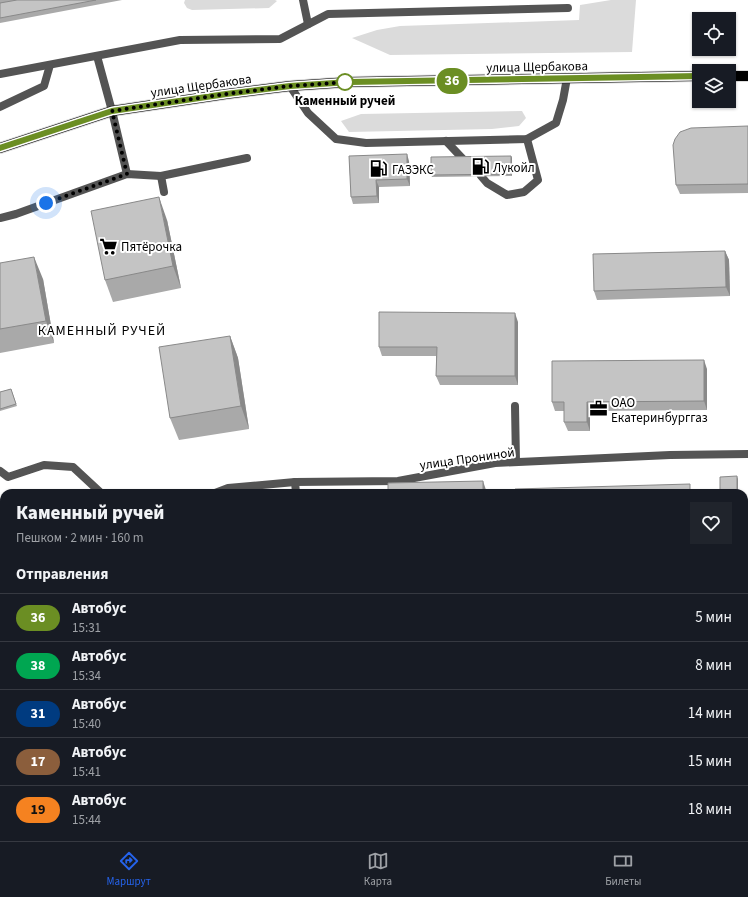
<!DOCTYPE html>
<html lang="ru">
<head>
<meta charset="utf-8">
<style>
  body { margin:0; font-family:"Source Sans 3",sans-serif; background:#20242c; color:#f1f3f6; height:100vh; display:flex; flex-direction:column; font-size:15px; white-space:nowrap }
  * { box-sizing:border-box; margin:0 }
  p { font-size:13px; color:#9ea1a6 }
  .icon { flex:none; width:22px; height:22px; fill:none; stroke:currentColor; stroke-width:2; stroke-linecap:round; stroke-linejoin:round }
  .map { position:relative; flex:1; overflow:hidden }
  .details { position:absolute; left:0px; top:489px; width:748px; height:352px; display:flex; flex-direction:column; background:#171b24; border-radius:12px 12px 0 0; box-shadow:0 1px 3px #0004 }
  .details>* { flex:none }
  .badge { padding:0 8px; border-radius:13px; font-size:14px; line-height:26px }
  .controls { position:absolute; left:692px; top:12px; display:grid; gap:8px }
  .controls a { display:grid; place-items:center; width:44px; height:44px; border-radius:0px; background:#171b24; box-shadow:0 1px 3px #0004; font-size:20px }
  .you { position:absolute; width:20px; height:20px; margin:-10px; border:3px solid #fff; border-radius:50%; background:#1a73e8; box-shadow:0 0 0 6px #1a73e833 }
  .map>.badge { position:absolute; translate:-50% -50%; box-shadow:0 0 0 2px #fff }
  h2 { padding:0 16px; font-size:15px; line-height:36px }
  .round { display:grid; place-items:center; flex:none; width:42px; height:42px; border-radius:0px; background:#20242c }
  .summary { display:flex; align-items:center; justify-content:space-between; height:68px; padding:0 16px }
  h1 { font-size:19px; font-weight:800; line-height:30px }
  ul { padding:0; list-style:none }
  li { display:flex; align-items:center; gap:12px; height:48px; padding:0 16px; border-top:1px solid #363941 }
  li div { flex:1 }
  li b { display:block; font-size:15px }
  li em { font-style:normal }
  li .badge { min-width:44px; font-weight:700; text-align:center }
  .menu { display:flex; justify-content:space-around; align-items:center; height:56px; border-top:1px solid #363941; background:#171b24; font-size:11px; color:#9ea1a6 }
  .menu a { display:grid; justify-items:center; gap:2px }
  .menu .on { color:#2563eb }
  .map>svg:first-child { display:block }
  .green { fill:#dbdbdb }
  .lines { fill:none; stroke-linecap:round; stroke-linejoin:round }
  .primary-casing { stroke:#dbdbdb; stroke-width:12 }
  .lane { stroke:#545454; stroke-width:8 }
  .street { stroke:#545454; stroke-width:8 }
  .primary { stroke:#000; stroke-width:10 }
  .wall { fill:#a9a9a9 }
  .shaded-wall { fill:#898989 }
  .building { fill:#c4c4c4; stroke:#898989 }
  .line-casing { stroke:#fff; stroke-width:9 }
  .line { stroke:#6b8e23; stroke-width:6 }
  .walk { stroke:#000; stroke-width:4; stroke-dasharray:0 7.2 }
  .stop-dot { fill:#fff; stroke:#6b8e23; stroke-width:2 }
  .labels { text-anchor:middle; stroke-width:4; stroke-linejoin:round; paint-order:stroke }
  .street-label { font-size:13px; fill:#000; stroke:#fff }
  .stop-label { font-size:13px; font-weight:bold; fill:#000; stroke:#fff }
  .poi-label { font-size:13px; fill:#000; stroke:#fff; text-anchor:start }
  .neighbourhood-label { font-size:14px; letter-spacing:1px; fill:#000; stroke:#fff }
</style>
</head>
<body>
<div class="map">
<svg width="748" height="841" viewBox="0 0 748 841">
  <rect width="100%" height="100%" fill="#fff"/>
  <g class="green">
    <path d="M185,0h90l2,1 -8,7 -77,2 -5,-2 -3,-5z"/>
    <path d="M611,0h25l-4,52 -242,3 -38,-17 25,-8 23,-4 179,-6 1,-15z"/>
    <path d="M522,111l4,7 -7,8 -27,3 -143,3 -8,-11 20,-7z"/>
    <path d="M744,584l4,6v251h-748v-113h4v109h740z"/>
  </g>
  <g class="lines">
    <defs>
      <g id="primary">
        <path d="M729,76h19"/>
        <path d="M0,148l112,-37 114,-17 64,-8 59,-4 350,-6"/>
      </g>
    </defs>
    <use href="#primary" class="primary-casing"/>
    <g class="lane">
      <path d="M303,0l5,24"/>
      <path d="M97,56l15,55 15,63"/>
      <path d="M0,74l180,-34 100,-1 48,-25 240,-6"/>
      <path d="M290,86l18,27 28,26 30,4 161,-4 29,-16 7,-23 4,-22"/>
      <path d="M0,107l44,-21 6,-21"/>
      <path d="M446,141l17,18"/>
      <path d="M161,176l3,16"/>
      <path d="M481,176l6,7 20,12 17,-3 14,-12 -11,-41"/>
      <path d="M0,218l16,-4 111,-40 34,2 86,-18"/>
      <path d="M515,406l1,56"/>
      <path d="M295,482l1,11"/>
      <path d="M379,493h10"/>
    </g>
    <g class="street">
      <path d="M0,471l8,6 36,-12 29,2 28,26"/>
      <path d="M215,493l13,-5 67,-6 103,-1 97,-18 175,-8 78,-1"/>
    </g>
    <use href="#primary" class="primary"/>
  </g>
  <g class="wall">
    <path d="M0,0h122l-122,23z"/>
    <path d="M748,126v67l-68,1 -4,-9z"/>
    <path d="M349,156l60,5 1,25 -31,1v16l-26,1 -2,-7z"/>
    <path d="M511,156l1,2v18l-80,1 -1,-2z"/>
    <path d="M167,220l14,68 -68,14 -8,-22z"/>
    <path d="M725,251l4,9 1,36 -133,4 -3,-9z"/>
    <path d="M0,263l43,16 11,64 -54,10z"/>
    <path d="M518,322v63h-78l-4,-9v-20h-54l-3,-9z"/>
    <path d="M230,336l8,22 11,71 -70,11 -9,-22z"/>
    <path d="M707,369v41l-117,1v20h-22l-4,-9v-11h-9l-3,-9z"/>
    <path d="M11,389l6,17 -17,5v-19z"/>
    <path d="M0,581l4,10v17l-4,2z"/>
  </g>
  <g class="shaded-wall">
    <path d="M407,154l2,7 1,25 -3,-7z"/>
    <path d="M511,156l1,2v18l-1,-2z"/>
    <path d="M376,180l3,7v16l-2,-7z"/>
    <path d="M159,197l8,23 14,68 -8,-22z"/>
    <path d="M725,251l4,9 1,36 -4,-9z"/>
    <path d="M34,257l9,22 11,64 -8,-22z"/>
    <path d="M515,313l3,9v63l-3,-9z"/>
    <path d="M230,336l8,22 11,71 -8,-23z"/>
    <path d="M704,360l3,9v41l-3,-9z"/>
    <path d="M587,402l3,9v20l-3,-9z"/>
    <path d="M737,476l1,3v14h-1z"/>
    <path d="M483,481l3,9v3h-3z"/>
  </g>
  <g class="building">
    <path d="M17,0h79l-96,18v-15z"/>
    <path d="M748,126v58l-72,1 -3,-40 2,-6 5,-7 11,-4z"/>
    <path d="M407,154v25l-31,1 1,16 -26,1 -2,-41z"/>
    <path d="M511,156v18l-80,1v-18z"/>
    <path d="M159,197l14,69 -68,14 -14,-69z"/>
    <path d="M725,251l1,36 -132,4 -1,-37z"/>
    <path d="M34,257l12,64 -46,8v-66z"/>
    <path d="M379,312l136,1v63h-79l1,-29h-58z"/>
    <path d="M230,336l11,70 -71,12 -11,-71z"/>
    <path d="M704,360v41l-117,1v20h-23v-20h-12v-41z"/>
    <path d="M11,389l5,15 -16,5v-17z"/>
    <path d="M737,476v17h-17v-16z"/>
    <path d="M483,481v12h-95v-10z"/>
    <path d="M690,484v9h-175v-4z"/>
    <path d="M266,492l1,1h-15z"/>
    <path d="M0,581l4,10v9l-4,2z"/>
  </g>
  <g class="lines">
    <defs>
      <path id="line" d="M0,148l112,-37 114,-17 64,-8 59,-4 350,-6"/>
    </defs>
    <use href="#line" class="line-casing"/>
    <use href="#line" class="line"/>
    <path class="walk" d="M46,203l81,-29 -15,-63 114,-17 64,-8 59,-4h-4"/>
  </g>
  <defs>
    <symbol id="fuel-bare" viewBox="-9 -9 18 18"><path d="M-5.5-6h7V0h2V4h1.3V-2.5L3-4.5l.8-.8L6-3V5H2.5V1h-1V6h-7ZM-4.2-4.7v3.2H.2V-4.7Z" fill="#000" stroke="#fff" stroke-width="2.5" paint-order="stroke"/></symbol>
    <symbol id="supermarket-bare" viewBox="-9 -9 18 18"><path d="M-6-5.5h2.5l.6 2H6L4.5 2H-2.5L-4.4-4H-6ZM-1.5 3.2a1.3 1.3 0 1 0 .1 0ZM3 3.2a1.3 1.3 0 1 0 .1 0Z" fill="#000" stroke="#fff" stroke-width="2.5" paint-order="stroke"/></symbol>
    <symbol id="office-bare" viewBox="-9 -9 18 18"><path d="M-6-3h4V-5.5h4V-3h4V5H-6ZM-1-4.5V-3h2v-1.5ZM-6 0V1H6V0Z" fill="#000" stroke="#fff" stroke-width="2.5" paint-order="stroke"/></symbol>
  </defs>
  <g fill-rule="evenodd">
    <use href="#fuel-bare" x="468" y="154" width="25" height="25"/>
    <use href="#fuel-bare" x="366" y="156" width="25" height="25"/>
    <use href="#supermarket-bare" x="96" y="234" width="25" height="25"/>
    <use href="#office-bare" x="586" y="396" width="25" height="25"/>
  </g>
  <circle class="stop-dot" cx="345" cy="82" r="8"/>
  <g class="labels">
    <g class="street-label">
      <text transform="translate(537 66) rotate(-1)" y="5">улица Щербакова</text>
      <text transform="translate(201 85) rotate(-8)" y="5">улица Щербакова</text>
      <text transform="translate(467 458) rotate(-8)" y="5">улица Прониной</text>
    </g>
    <g class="stop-label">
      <text x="345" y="105">Каменный ручей</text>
    </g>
    <g class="poi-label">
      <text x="493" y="172">Лукойл</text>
      <text x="392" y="174">ГАЗЭКС</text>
      <text x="121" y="251">Пятёрочка</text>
      <text x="611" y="407">ОАО<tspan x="611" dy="15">Екатеринбурггаз</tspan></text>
    </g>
    <g class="neighbourhood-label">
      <text x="102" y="335">КАМЕННЫЙ РУЧЕЙ</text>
    </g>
  </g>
</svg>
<div class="controls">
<a><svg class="icon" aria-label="locate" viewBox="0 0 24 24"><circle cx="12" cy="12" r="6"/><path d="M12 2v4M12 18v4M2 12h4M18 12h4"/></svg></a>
<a><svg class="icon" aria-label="layers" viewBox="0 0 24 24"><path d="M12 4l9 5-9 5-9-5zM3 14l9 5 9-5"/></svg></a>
</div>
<div class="you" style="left:46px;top:203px"></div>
<b class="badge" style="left:452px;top:81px;background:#6b8e23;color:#fff">36</b>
<section class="details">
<div class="summary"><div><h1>Каменный ручей</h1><p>Пешком · 2 мин · 160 m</p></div><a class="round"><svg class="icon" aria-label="heart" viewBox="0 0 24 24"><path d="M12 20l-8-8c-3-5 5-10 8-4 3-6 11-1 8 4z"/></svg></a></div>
<h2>Отправления</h2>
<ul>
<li><span class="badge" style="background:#6b8e23;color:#fff">36</span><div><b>Автобус</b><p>15:31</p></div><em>5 мин</em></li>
<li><span class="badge" style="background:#00a651;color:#fff">38</span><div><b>Автобус</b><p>15:34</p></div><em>8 мин</em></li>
<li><span class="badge" style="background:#003b80;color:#fff">31</span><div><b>Автобус</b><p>15:40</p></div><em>14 мин</em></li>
<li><span class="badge" style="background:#8b5e3c;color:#fff">17</span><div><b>Автобус</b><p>15:41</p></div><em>15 мин</em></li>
<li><span class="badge" style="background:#f58220;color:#111">19</span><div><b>Автобус</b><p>15:44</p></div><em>18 мин</em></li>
</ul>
</section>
</div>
<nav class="menu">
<a class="on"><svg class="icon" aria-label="directions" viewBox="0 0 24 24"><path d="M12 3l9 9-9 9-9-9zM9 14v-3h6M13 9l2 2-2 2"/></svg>Маршрут</a>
<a><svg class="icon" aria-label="map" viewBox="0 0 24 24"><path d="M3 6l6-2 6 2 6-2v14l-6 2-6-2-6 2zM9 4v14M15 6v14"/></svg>Карта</a>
<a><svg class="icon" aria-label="tickets" viewBox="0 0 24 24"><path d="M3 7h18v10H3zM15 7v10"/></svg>Билеты</a>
</nav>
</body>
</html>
